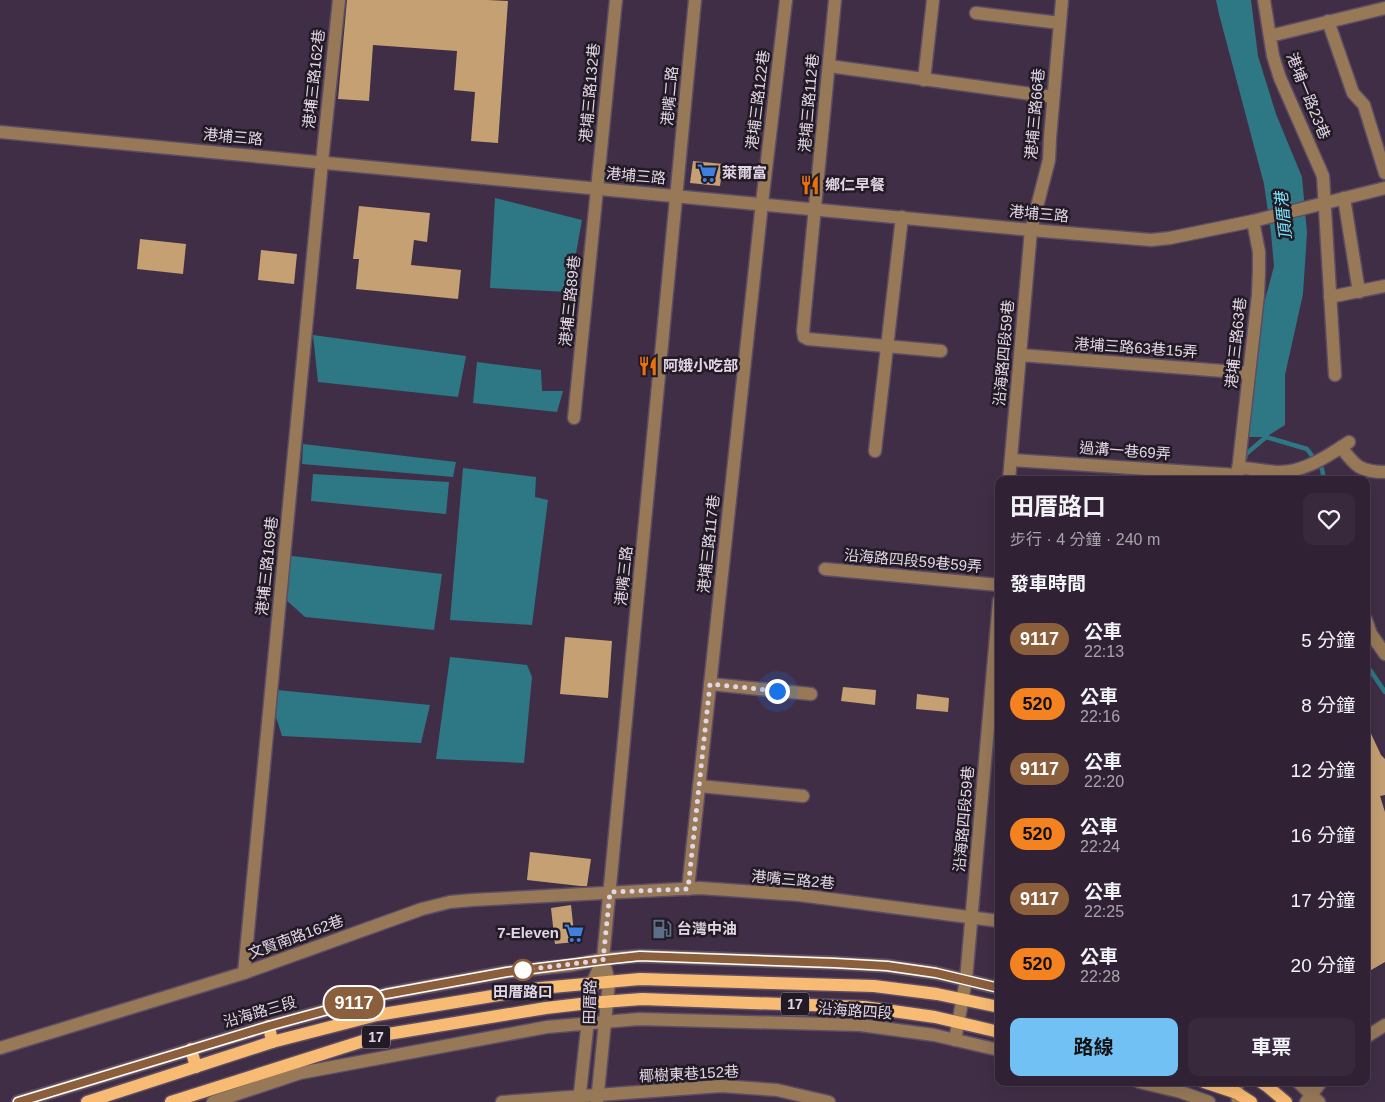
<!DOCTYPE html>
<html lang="zh-TW">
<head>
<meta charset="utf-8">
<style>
  body { margin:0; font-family:Helvetica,"Noto Sans TC",sans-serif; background:#382a3c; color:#f1f3f6; height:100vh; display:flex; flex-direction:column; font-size:19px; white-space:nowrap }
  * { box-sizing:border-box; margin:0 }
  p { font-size:16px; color:#a8a4ac }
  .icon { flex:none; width:28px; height:28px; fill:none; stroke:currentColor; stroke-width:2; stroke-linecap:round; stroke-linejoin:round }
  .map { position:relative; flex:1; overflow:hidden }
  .side { position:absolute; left:995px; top:476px; width:375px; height:610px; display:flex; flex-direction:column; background:#302234; border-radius:10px; box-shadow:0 5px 20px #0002,0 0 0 1px #4b3f4f }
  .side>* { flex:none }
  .badge { padding:0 10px; border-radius:16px; font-size:18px; line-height:32px }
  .you { position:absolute; width:25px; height:25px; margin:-12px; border:4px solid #fff; border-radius:50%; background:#1a73e8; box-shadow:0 0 0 8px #1a73e833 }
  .map>.badge { position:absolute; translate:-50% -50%; box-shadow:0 0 0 2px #fff }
  h2 { padding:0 15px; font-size:19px; line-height:45px }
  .round { display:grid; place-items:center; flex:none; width:52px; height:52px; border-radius:10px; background:#382a3c }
  .overview { display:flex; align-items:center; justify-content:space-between; height:85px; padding:0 15px }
  h1 { font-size:24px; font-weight:700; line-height:38px }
  .cta { display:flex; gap:10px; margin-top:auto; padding:10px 15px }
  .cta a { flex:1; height:58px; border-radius:10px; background:#71c1f5; color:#111; font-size:20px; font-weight:700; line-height:58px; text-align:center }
  .cta a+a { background:#382a3c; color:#f1f3f6 }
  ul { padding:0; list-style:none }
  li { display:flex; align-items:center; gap:15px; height:65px; padding:0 15px }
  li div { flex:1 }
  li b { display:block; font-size:19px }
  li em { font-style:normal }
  li .badge { min-width:55px; font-weight:700; text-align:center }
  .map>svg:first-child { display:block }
  .water { fill:#2e7785 }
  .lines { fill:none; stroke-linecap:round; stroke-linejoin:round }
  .stream { stroke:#2e7785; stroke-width:4.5 }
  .building { fill:#c5a073 }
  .minor-casing { stroke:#5d4c63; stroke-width:15 }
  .major-casing { stroke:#5d4c63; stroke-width:15 }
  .minor { stroke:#977958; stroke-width:12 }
  .major { stroke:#f8bb73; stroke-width:12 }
  .line-casing { stroke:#fff; stroke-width:11 }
  .line { stroke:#8b5e3c; stroke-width:8 }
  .walk { stroke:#e1d6e5; stroke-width:5; stroke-dasharray:0 9 }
  .stop-dot { fill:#fff; stroke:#8b5e3c; stroke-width:2.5 }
  .labels { text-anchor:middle; stroke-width:5; stroke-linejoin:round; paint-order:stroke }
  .shield { fill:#221a25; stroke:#a89eab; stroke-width:1 }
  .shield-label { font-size:14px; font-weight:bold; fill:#e1d6e5 }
  .street-label { font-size:15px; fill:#e1d6e5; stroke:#221a25 }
  .poi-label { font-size:15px; font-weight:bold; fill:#e1d6e5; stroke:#221a25; text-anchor:start }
  .stop-label { font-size:15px; font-weight:bold; fill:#e1d6e5; stroke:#221a25 }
  .water-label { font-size:16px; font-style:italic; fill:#7be8fd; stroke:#221a25 }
</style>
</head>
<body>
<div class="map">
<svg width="1385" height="1102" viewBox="0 0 1385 1102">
  <rect width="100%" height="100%" fill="#402e46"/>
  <g class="water">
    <path d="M1216,0h35l7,56 18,58 26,63 5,56 -4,61 -18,81v50l-19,12h-20l4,-80 24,-91 -3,-33 -7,-49 -45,-170z"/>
    <path d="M495,198l87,22 -13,72 -79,-4z"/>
    <path d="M313,335l153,21 -8,41 -140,-15z"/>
    <path d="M477,362l64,8 1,21h21l-6,21 -84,-9z"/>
    <path d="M303,444l153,18 -3,15 -151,-13z"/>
    <path d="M463,468l73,9 -1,20 13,3 -16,125 -82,-5z"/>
    <path d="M313,474l136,8 -3,32 -135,-13z"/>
    <path d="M284,555l158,19 -8,56 -129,-13 -20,-18z"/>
    <path d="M450,657l77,8 5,12 -8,86 -88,-4z"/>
    <path d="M277,690l153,15 -9,38 -139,-7 -7,-22z"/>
  </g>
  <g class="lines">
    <g class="stream">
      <path d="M1245,459l1,-5 20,-17 41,12 15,20 2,11"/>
      <path d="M1244,480l1,-11"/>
      <path d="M1366,664l19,28"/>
    </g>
  </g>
  <g class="building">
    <path d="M347,0h140l21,1 -10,142 -27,-2 4,-49 -21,-2 3,-39 -84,-6 -4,56 -31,-2z"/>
    <path d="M693,161l30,3 -3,22 -30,-3z"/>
    <path d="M359,206l71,7 -3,29 -13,-2 -3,25 50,5 -3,29 -102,-10 3,-30h-6z"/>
    <path d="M140,239l46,5 -3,30 -46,-5z"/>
    <path d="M261,250l36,4 -3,30 -36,-4z"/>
    <path d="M565,637l47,4 -4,57 -48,-4z"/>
    <path d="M843,687l33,3 -1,15 -34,-4z"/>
    <path d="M917,694l32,4 -1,14 -32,-3z"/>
    <path d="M1366,723l15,32 4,4v36l-5,1 5,16v150l-19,11z"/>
    <path d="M530,852l61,7 -4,27h-7l-53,-6z"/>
    <path d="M571,905l4,37 -20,2 -4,-36z"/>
  </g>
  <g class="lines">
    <defs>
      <g id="minor">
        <path d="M835,0l-32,331 1,6 4,2 133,12"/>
        <path d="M1264,0l9,56 7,22 43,98 12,199"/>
        <path d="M976,13l84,10"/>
        <path d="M1328,21l25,72 11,12 21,68"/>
        <path d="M1270,36l115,-28"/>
        <path d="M829,66l224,31"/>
        <path d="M924,80l9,-80"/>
        <path d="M0,132l1031,98 120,10 19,-2 83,-17 132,-33"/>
        <path d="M1344,198l15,94"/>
        <path d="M1330,297l55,-11"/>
        <path d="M1020,355l229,18"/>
        <path d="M574,418l42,-418"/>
        <path d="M1341,447c14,19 19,25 44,25"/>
        <path d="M875,451l27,-234"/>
        <path d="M1011,460l226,15"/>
        <path d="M1238,468c13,0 26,3 39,4 26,1 51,-16 72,-30"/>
        <path d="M1009,480l22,-250 18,-70 1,-22 12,-138"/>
        <path d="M1237,480l21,-185 1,-24v-19l-6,-31"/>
        <path d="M825,569l174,16"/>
        <path d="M1366,620l5,14 14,20"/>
        <path d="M710,684l101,10"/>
        <path d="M699,786l104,10"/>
        <path d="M688,889l74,-686 24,-203"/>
        <path d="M244,973l78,-811 17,-162"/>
        <path d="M1366,1037l19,-12"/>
        <path d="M955,1040l11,-60 33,-379"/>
        <path d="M0,1048l244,-75 178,-64 28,-7 22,-2 228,-12 99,7 200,26"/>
        <path d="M1139,1082l42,10 28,10"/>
        <path d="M1236,1082l2,20"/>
        <path d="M1298,1082l21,20"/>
        <path d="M18,1102l251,-76 117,-32 121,-22 65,-7 31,-6 37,-3 194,7 53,3 49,7 63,15"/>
        <path d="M213,1102l87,-29 247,-46 92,-8 221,6 74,10 65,15"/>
        <path d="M502,1102l219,-16 56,4 52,12"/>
        <path d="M579,1102l13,-118 11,-25 92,-959"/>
        <path d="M597,1102l12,-120 -6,-23"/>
        <path d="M1306,1102l15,-20"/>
      </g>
      <g id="major">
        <path d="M269,1026l3,16"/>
        <path d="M191,1049l5,18"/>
        <path d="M1204,1082l33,11 14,9"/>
        <path d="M1261,1082l6,4 19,16"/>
        <path d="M87,1102l185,-60 105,-27 164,-27 99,-9 234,7 63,8 62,13"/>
        <path d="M171,1102l211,-67 164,-27 43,-5 53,-4 222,8 71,10 64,15"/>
      </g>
    </defs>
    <use href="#minor" class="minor-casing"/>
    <use href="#major" class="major-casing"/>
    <use href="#minor" class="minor"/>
    <use href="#major" class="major"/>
  </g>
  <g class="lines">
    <defs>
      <path id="line" d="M18,1102l251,-76 117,-32 121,-22 96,-12 37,-4 194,7 53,3 49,7 63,15"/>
    </defs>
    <use href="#line" class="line-casing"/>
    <use href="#line" class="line"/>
    <path class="walk" d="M523,970l80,-10 7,-68 78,-3 22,-205 67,7"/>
  </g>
  <defs>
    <symbol id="supermarket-bare" viewBox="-9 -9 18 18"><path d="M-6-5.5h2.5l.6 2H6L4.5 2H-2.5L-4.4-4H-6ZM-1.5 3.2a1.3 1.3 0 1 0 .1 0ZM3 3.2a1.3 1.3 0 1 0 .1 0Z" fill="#3f7fe0" stroke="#221a25" stroke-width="2.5" paint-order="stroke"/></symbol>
    <symbol id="restaurant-bare" viewBox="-9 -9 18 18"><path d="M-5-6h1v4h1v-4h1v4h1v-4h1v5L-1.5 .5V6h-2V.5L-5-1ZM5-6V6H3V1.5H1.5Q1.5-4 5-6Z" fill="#e8710a" stroke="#221a25" stroke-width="2.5" paint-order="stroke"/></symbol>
    <symbol id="fuel-bare" viewBox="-9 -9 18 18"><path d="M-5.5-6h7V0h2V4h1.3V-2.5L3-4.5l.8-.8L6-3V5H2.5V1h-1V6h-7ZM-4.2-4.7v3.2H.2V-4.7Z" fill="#5c6f8a" stroke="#221a25" stroke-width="2.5" paint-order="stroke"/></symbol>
  </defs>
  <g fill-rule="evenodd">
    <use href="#supermarket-bare" x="693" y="159" width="28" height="28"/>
    <use href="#restaurant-bare" x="796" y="171" width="28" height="28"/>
    <use href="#restaurant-bare" x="634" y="352" width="28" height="28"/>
    <use href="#fuel-bare" x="648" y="915" width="28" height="28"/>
    <use href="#supermarket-bare" x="560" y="919" width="28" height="28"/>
  </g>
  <circle class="stop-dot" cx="523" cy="970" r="10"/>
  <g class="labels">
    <g class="shield">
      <rect x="781" y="992.5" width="28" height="23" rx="4"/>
      <rect x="362" y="1025.5" width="28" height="23" rx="4"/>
    </g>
    <g class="shield-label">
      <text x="795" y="1009">17</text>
      <text x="376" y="1042">17</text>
    </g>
    <g class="street-label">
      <text transform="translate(314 79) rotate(-84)" y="5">港埔三路162巷</text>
      <text transform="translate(590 93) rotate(-85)" y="5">港埔三路132巷</text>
      <text transform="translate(670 96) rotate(-85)" y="5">港嘴二路</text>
      <text transform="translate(1308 96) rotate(68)" y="5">港埔一路23巷</text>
      <text transform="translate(758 100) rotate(-83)" y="5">港埔三路122巷</text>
      <text transform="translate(809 103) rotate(-85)" y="5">港埔三路112巷</text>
      <text transform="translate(1035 114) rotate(-85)" y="5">港埔三路66巷</text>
      <text transform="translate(233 137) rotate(5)" y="5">港埔三路</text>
      <text transform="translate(636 176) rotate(5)" y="5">港埔三路</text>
      <text transform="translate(1039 214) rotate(5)" y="5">港埔三路</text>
      <text transform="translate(570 301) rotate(-84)" y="5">港埔三路89巷</text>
      <text transform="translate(1236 343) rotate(-84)" y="5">港埔三路63巷</text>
      <text transform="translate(1136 348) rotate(4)" y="5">港埔三路63巷15弄</text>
      <text transform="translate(1004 353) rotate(-85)" y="5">沿海路四段59巷</text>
      <text transform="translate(1125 451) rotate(4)" y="5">過溝一巷69弄</text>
      <text transform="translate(709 544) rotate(-84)" y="5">港埔三路117巷</text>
      <text transform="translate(913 561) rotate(5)" y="5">沿海路四段59巷59弄</text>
      <text transform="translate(267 566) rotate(-84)" y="5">港埔三路169巷</text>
      <text transform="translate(624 576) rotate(-84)" y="5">港嘴三路</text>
      <text transform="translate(964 819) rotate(-85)" y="5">沿海路四段59巷</text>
      <text transform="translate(793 880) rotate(5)" y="5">港嘴三路2巷</text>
      <text transform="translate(296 937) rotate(-20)" y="5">文賢南路162巷</text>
      <text transform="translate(590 1002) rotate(-88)" y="5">田厝路</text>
      <text transform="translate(855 1011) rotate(4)" y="5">沿海路四段</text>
      <text transform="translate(260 1012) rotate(-16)" y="5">沿海路三段</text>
      <text transform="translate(689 1074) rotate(-3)" y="5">椰樹東巷152巷</text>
    </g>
    <g class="poi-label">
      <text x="722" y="178">萊爾富</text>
      <text x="825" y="190">鄉仁早餐</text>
      <text x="663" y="371">阿娥小吃部</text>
      <text x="677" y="934">台灣中油</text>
      <text x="559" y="938" text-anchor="end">7-Eleven</text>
    </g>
    <g class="stop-label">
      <text x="523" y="997">田厝路口</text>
    </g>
    <g class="water-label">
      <text transform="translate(1283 216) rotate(-96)" y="6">頂厝港</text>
    </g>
  </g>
</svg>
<div class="you" style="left:777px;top:691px"></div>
<b class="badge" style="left:354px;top:1003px;background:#8b5e3c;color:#fff">9117</b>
<section class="side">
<div class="overview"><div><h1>田厝路口</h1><p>步行 · 4 分鐘 · 240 m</p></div><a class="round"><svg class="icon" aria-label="heart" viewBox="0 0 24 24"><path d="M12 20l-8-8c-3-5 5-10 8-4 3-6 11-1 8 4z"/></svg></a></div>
<h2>發車時間</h2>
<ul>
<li><span class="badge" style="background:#8b5e3c;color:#fff">9117</span><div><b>公車</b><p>22:13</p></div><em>5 分鐘</em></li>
<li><span class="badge" style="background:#f58220;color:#111">520</span><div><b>公車</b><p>22:16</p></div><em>8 分鐘</em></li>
<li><span class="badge" style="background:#8b5e3c;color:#fff">9117</span><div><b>公車</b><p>22:20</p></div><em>12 分鐘</em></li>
<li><span class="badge" style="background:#f58220;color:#111">520</span><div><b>公車</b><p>22:24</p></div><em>16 分鐘</em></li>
<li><span class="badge" style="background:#8b5e3c;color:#fff">9117</span><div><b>公車</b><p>22:25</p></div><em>17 分鐘</em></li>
<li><span class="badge" style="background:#f58220;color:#111">520</span><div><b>公車</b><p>22:28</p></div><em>20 分鐘</em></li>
</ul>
<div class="cta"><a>路線</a><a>車票</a></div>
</section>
</div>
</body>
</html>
